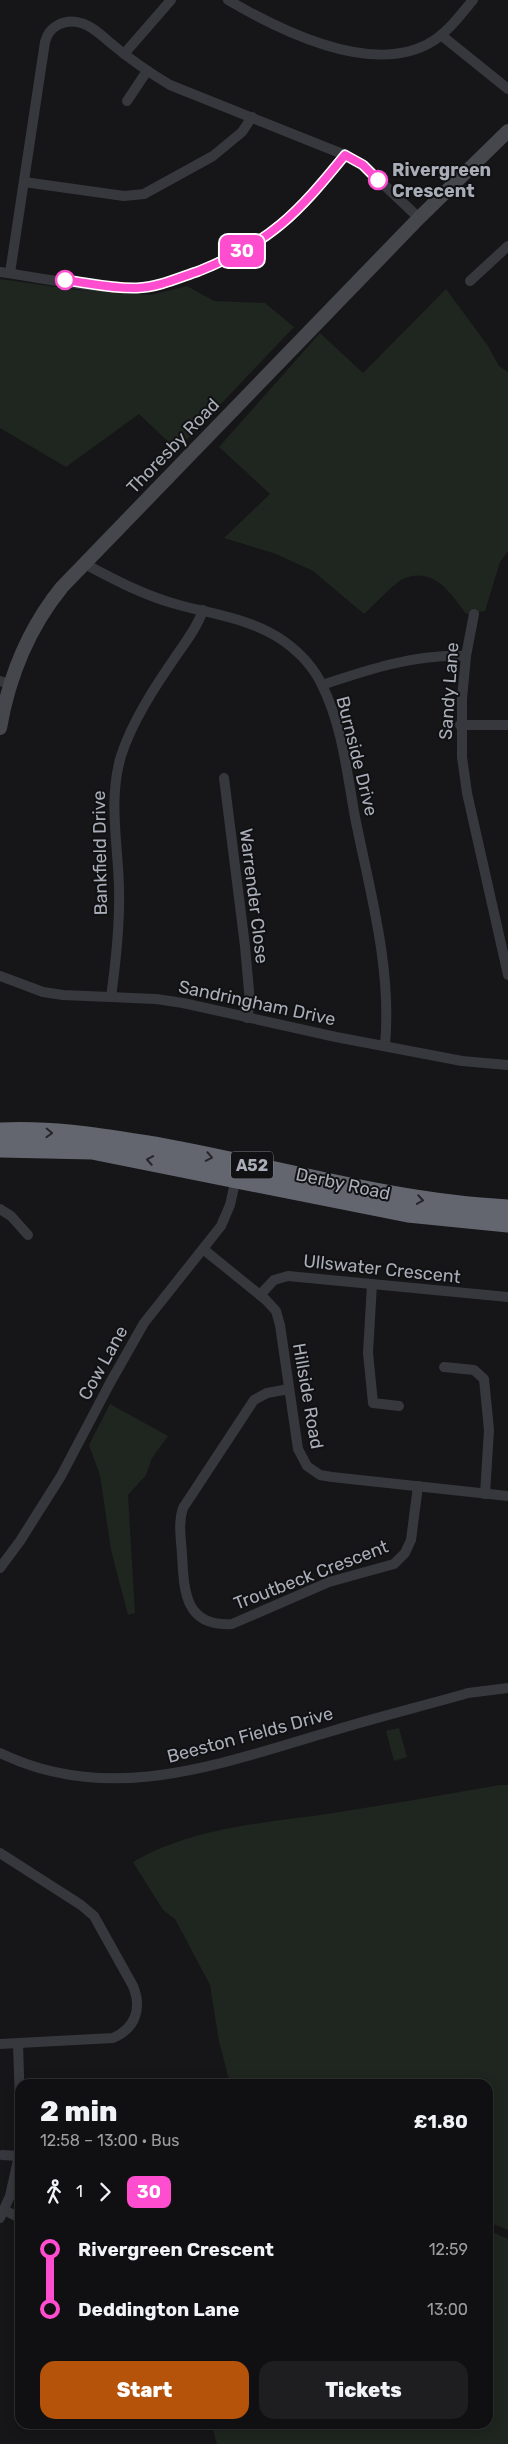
<!DOCTYPE html>
<html lang="en">
<head>
<meta charset="utf-8">
<style>
  body { margin:0; font-family:Rubik,sans-serif; background:#1e1e20; color:#f1f3f6; height:100vh; display:flex; flex-direction:column; font-size:19px; white-space:nowrap }
  * { box-sizing:border-box; margin:0 }
  p { font-size:16px; color:#9c9d9f }
  .icon { flex:none; width:28px; height:28px; fill:none; stroke:currentColor; stroke-width:2; stroke-linecap:round; stroke-linejoin:round }
  .map { position:relative; flex:1; overflow:hidden }
  .panel { position:absolute; left:15px; top:2079px; width:478px; height:350px; display:flex; flex-direction:column; background:#101012; border-radius:15px; box-shadow:0 2px 12px #0003,0 0 0 1px #303032 }
  .panel>* { flex:none }
  .badge { padding:0 10px; border-radius:8px; font-size:18px; line-height:32px }
  .map>.badge { position:absolute; translate:-50% -50%; box-shadow:0 0 0 2px #fff }
  .legs { display:flex; align-items:center; gap:8px; height:55px; padding:0 25px; font-size:16px }
  .legs p { margin-inline-start:auto }
  .overview { display:flex; align-items:center; justify-content:space-between; height:85px; padding:0 25px }
  h1 { font-size:28px; font-weight:800; line-height:38px }
  .action { display:flex; gap:10px; margin-top:auto; padding:10px 25px }
  .action a { flex:1; height:58px; border-radius:15px; background:#b45309; color:#fff; font-size:20px; font-weight:800; line-height:58px; text-align:center }
  .action a+a { background:#1e1e20; color:#f1f3f6 }
  ul { padding:0 25px; list-style:none }
  li { display:flex; align-items:center; gap:18px; height:60px; font-size:19px }
  li i { display:grid; place-items:center; width:8px; height:100%; margin:0 6px; background:currentColor }
  li i::after { content:''; width:12px; height:12px; margin:-6px; border:4px solid; border-radius:50%; background:#101012 }
  li p { margin-inline-start:auto }
  li:first-child i { background:linear-gradient(#0000 50%,currentColor 0) }
  li:last-child i { background:linear-gradient(currentColor 50%,#0000 0) }
  .map>svg:first-child { display:block }
  .green { fill:#1e261f }
  .lines { fill:none; stroke-linecap:round; stroke-linejoin:round }
  .street { stroke:#37383d; stroke-width:10 }
  .secondary { stroke:#45474d; stroke-width:14 }
  .highway { stroke:#63666e; stroke-width:19 }
  .oneway { stroke:#26262a }
  .line-1-casing { stroke:#fff; stroke-width:11 }
  .line-1 { stroke:#ff4dcf; stroke-width:8 }
  .stop-1-dot { fill:#fff; stroke:#ff4dcf; stroke-width:2.5 }
  .labels { text-anchor:middle; stroke-width:4; stroke-linejoin:round; paint-order:stroke }
  .shield { fill:#111113; stroke:#7b7e86; stroke-width:1 }
  .shield-label { font-size:16px; font-weight:bold; fill:#a8adb8 }
  .stop-label { font-size:18px; font-weight:bold; fill:#a8adb8; stroke:#111113; text-anchor:start }
  .street-label { font-size:18px; fill:#a8adb8; stroke:#111113 }
</style>
</head>
<body>
<div class="map">
<svg width="508" height="2444" viewBox="0 0 508 2444">
  <rect width="100%" height="100%" fill="#161618"/>
  <g class="green">
    <path d="M0,279l78,11 73,5 36,-9 27,15 51,2 29,24 -117,123 -38,-36 -73,53 -66,-39z"/>
    <path d="M446,289l42,57 11,20 9,6v179l-8,11 -15,49 -19,3c-14,-20 -32,-47 -61,-36 -9,3 -33,29 -41,36l-51,-43 -37,-17 -52,-16 46,-44 -51,-47 101,-114 43,40z"/>
    <path d="M110,1404l58,32 -16,22 -6,17 -18,20 7,118 -7,2 -17,-65 -11,-75 -11,-30z"/>
    <path d="M399,1728l8,29 -13,4 -8,-30z"/>
    <path d="M500,1785h8v445l-20,-8v-138h-258l-11,-43 -9,-56 -35,-66 -12,-9 -30,-48c59,-34 128,-39 194,-48 58,-9 115,-19 173,-29z"/>
    <path d="M488,2230l20,9v205h-291l-6,-20h277z"/>
  </g>
  <g class="lines">
    <g class="street">
      <path d="M228,0c53,31 146,78 205,41 16,-10 28,-27 40,-41"/>
      <path d="M441,35l67,54"/>
      <path d="M124,54l47,-54"/>
      <path d="M127,101l20,-30"/>
      <path d="M24,182l100,14 20,-2 69,-38 29,-24 10,-15"/>
      <path d="M0,272c41,6 95,17 136,16 22,-1 42,-9 62,-17 73,-29 99,-57 147,-116"/>
      <path d="M10,273l35,-231c4,-16 20,-24 36,-19 12,3 23,15 32,22 18,15 37,28 57,40l175,70 18,10 56,53"/>
      <path d="M470,281l38,-35"/>
      <path d="M85,564c30,16 60,32 94,41 37,10 74,14 106,37 15,11 29,26 37,43 20,40 25,88 33,132 15,75 37,151 30,228"/>
      <path d="M474,614l-8,42 -4,43v58l5,36 41,182"/>
      <path d="M0,681l10,3"/>
      <path d="M322,685c48,-16 93,-31 144,-29"/>
      <path d="M460,725h48"/>
      <path d="M224,778l21,168 5,56 -3,16"/>
      <path d="M0,976l43,16 20,3 93,4 27,4 153,34 126,24 46,4"/>
      <path d="M111,997c5,-36 9,-73 8,-109 -1,-45 -11,-88 2,-132 11,-34 33,-68 53,-97 10,-15 23,-31 29,-49"/>
      <path d="M0,1209l11,7 17,19"/>
      <path d="M203,1249l63,51 10,11 4,14 18,124 9,17 13,9 12,2 176,19"/>
      <path d="M372,1284l-4,69 5,50 26,3"/>
      <path d="M260,1295l14,-15 14,-4 220,21"/>
      <path d="M444,1367l30,3 10,9 5,51 -4,64"/>
      <path d="M289,1389l-22,4 -13,7 -71,108c-5,15 -2,31 -1,46 2,36 2,73 50,70l97,-42 65,-18 11,-11 6,-13 7,-54"/>
      <path d="M0,1568l20,-27 41,-65 49,-93 34,-60 77,-97 9,-21 6,-27"/>
      <path d="M0,1753c111,54 222,10 332,-22 45,-14 91,-25 136,-38l40,-5"/>
      <path d="M0,1853l81,52 13,11 39,70c9,22 3,42 -20,52l-113,6"/>
      <path d="M18,2044l2,61"/>
      <path d="M2,2155l17,1"/>
      <path d="M4,2210l16,8"/>
      <path d="M0,2218l10,-22 10,-45"/>
    </g>
    <path class="secondary" d="M0,728c9,-52 28,-99 62,-141l357,-369 89,-87"/>
    <g class="highway">
      <path d="M0,1132c52,-3 103,6 154,14 118,21 234,57 354,63"/>
      <path d="M0,1148l92,2 316,63 100,10"/>
    </g>
  </g>
  <defs><path id="oneway-chevron" d="M-2-3.5L2.5 0L-2 3.5" fill="none" stroke-width="1.6" stroke-linecap="round" stroke-linejoin="round" transform="scale(1.25)"/></defs>
  <g class="oneway">
    <use href="#oneway-chevron" transform="translate(49 1133) rotate(2)"/>
    <use href="#oneway-chevron" transform="translate(209 1157) rotate(11)"/>
    <use href="#oneway-chevron" transform="translate(150 1160) rotate(-170)"/>
    <use href="#oneway-chevron" transform="translate(420 1200) rotate(9)"/>
  </g>
  <g class="lines">
    <defs>
      <path id="line-1" d="M65,280c24,3 48,9 72,8 22,-1 41,-10 62,-17 72,-29 98,-57 146,-116l18,10 15,15"/>
    </defs>
    <use href="#line-1" class="line-1-casing"/>
    <use href="#line-1" class="line-1"/>
  </g>
  <g class="stop-1-dot">
    <circle cx="378" cy="180" r="9"/>
    <circle cx="65" cy="280" r="9"/>
  </g>
  <g class="labels">
    <rect class="shield" x="231" y="1151.5" width="42" height="27" rx="4"/>
    <g class="shield-label">
      <text x="252" y="1171">A52</text>
    </g>
    <g class="stop-label">
      <text x="392" y="176">Rivergreen<tspan x="392" dy="21">Crescent</tspan></text>
    </g>
    <g class="street-label">
      <text transform="translate(173 446) rotate(-46)" y="6">Thoresby Road</text>
      <text transform="translate(449 691) rotate(-86)" y="6">Sandy Lane</text>
      <text transform="translate(357 756) rotate(76)" y="6">Burnside Drive</text>
      <text transform="translate(100 853) rotate(-91)" y="6">Bankfield Drive</text>
      <text transform="translate(254 896) rotate(83)" y="6">Warrender Close</text>
      <text transform="translate(257 1003) rotate(12)" y="6">Sandringham Drive</text>
      <text transform="translate(343 1184) rotate(12)" y="6">Derby Road</text>
      <text transform="translate(382 1269) rotate(6)" y="6">Ullswater Crescent</text>
      <text transform="translate(103 1363) rotate(-61)" y="6">Cow Lane</text>
      <text transform="translate(308 1396) rotate(80)" y="6">Hillside Road</text>
      <text transform="translate(311 1575) rotate(-21)" y="6">Troutbeck Crescent</text>
      <text transform="translate(250 1735) rotate(-15)" y="6">Beeston Fields Drive</text>
    </g>
  </g>
</svg>
<b class="badge" style="left:242px;top:251px;background:#ff4dcf;color:#fff">30</b>
<section class="panel">
<div class="overview"><div><h1>2 min</h1><p>12:58 – 13:00 · Bus</p></div><b>£1.80</b></div>
<div class="legs"><svg class="icon" aria-label="walk" viewBox="0 0 24 24"><circle cx="13" cy="4" r="2"/><path d="M13 8l-2 6 4 7M11 14l-3 7M7 12l3-4h3l4 4"/></svg>1<svg class="icon" aria-label="forward" viewBox="0 0 24 24"><path d="M9 5l7 7-7 7"/></svg><b class="badge" style="background:#ff4dcf;color:#fff">30</b></div>
<ul>
<li><i style="color:#ff4dcf"></i><b>Rivergreen Crescent</b><p>12:59</p></li>
<li><i style="color:#ff4dcf"></i><b>Deddington Lane</b><p>13:00</p></li>
</ul>
<div class="action"><a>Start</a><a>Tickets</a></div>
</section>
</div>
</body>
</html>
